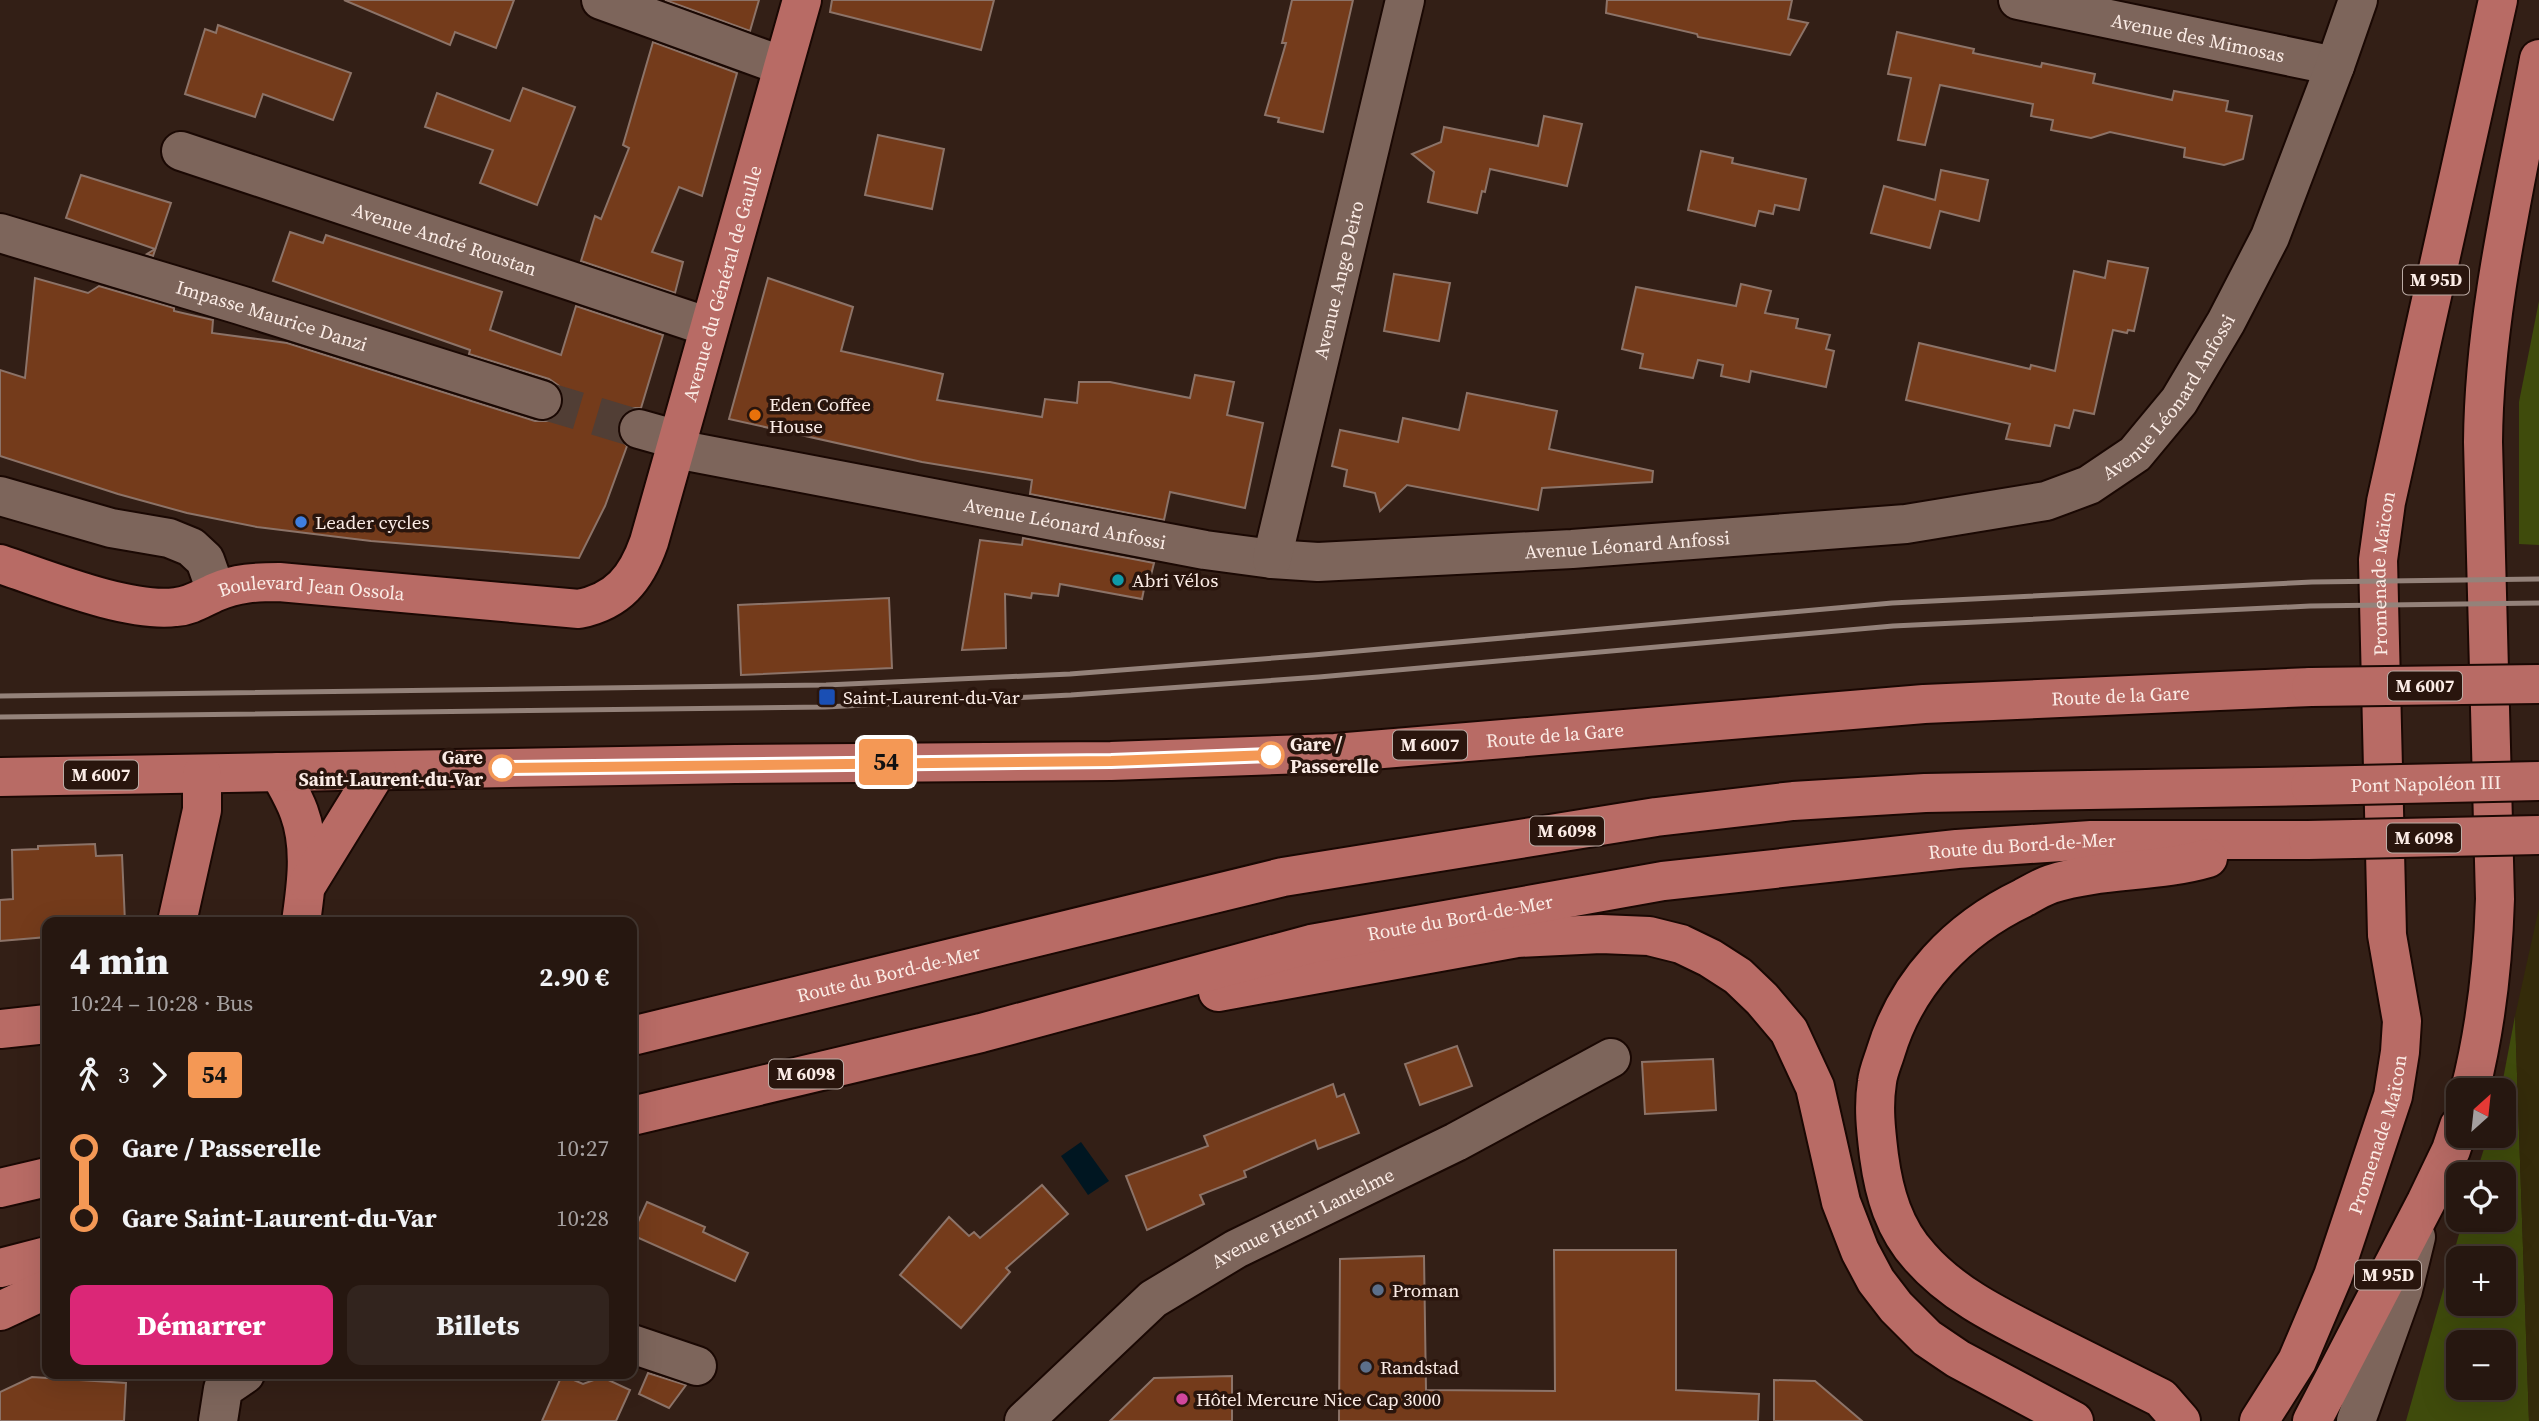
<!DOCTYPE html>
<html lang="fr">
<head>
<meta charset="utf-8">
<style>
  body { margin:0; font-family:"Source Serif 4",serif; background:#32241e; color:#f1f3f6; height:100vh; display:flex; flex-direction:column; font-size:26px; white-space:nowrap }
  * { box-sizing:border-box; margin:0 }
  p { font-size:23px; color:#a49f9f }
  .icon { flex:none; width:38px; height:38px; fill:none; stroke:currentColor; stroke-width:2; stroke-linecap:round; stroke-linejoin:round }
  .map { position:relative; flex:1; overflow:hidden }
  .sheet { position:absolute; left:42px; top:917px; width:595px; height:462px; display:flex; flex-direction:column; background:#261710; border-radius:14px; box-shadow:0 7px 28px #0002,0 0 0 2px #423630 }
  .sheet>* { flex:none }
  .badge { padding:0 14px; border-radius:5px; font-size:24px; line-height:46px }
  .needle { width:46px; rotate:27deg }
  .buttons { position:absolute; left:2446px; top:1078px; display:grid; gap:14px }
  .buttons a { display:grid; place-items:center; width:70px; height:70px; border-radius:14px; background:#261710; box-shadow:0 7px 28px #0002,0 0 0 2px #423630; font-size:35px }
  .map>.badge { position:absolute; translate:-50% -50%; box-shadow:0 0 0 4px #fff }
  .legs { display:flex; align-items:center; gap:10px; height:77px; padding:0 28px; font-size:23px }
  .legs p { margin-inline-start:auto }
  .overview { display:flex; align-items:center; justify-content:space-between; height:119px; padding:0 28px }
  h1 { font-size:38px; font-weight:800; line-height:52px }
  .button { display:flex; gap:14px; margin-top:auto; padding:14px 28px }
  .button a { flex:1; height:80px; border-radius:14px; background:#db2777; color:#fff; font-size:28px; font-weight:800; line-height:80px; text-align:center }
  .button a+a { background:#32241e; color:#f1f3f6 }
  ul { padding:0 28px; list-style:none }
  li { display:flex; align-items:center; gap:24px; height:70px; font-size:26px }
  li i { display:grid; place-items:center; width:10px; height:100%; margin:0 9px; background:currentColor }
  li i::after { content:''; width:18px; height:18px; margin:-9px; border:5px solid; border-radius:50%; background:#261710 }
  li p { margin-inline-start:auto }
  li:first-child i { background:linear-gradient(#0000 50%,currentColor 0) }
  li:last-child i { background:linear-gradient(currentColor 50%,#0000 0) }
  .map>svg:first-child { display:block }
  .green { fill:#3f4b0c; fill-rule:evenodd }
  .sand { fill:#342b0a }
  .water { fill:#001621 }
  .building { fill:#743b1b; stroke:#8c7368; stroke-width:2 }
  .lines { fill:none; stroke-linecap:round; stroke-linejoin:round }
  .minor-tunnel { stroke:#513e35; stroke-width:38; stroke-dasharray:38 19; stroke-linecap:butt }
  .minor-casing { stroke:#1a0803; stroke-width:42 }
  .major-casing { stroke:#1a0803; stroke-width:42 }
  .minor { stroke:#7d655b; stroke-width:38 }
  .major { stroke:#b86b65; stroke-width:38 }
  .rail { stroke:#94827a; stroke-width:5 }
  .major-bridge-casing { stroke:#1a0803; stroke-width:42; stroke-linecap:butt }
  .major-bridge { stroke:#b86b65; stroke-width:38 }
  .line-1-casing { stroke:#fff; stroke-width:16 }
  .line-1 { stroke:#f49855; stroke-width:10 }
  .food-dot { fill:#e8710a; stroke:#29150d; stroke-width:2.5 }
  .shop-dot { fill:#3f7fe0; stroke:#29150d; stroke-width:2.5 }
  .culture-dot { fill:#0f9aa8; stroke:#29150d; stroke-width:2.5 }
  .transit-dot { fill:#1a4fb4; stroke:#29150d; stroke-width:2.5 }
  .stop-1-dot { fill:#fff; stroke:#f49855; stroke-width:3.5 }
  .service-dot { fill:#5c6f8a; stroke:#29150d; stroke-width:2.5 }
  .hotel-dot { fill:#d1479c; stroke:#29150d; stroke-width:2.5 }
  .labels { text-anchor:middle; stroke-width:7; stroke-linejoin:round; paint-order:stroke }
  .shield { fill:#29150d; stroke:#bcaca5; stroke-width:2 }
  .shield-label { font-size:18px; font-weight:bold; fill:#fbece6 }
  .street-label { font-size:19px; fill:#fbece6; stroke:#29150d }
  .poi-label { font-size:19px; fill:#fbece6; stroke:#29150d; text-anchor:start }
  .stop-label { font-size:19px; font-weight:bold; fill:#fbece6; stroke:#29150d; text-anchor:start }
</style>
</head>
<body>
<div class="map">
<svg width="2539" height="1421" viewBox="0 0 2539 1421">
  <rect width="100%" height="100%" fill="#331f16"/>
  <g class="green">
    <path d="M2539,301v244l-20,-1v-142z"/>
    <path d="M2515,1016l14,405h-123l57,-201h41v-46h-28l12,-38h16v-46h-3zM2459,1258h45v46h-45zM2459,1342h45v46h-45z"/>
  </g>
  <path class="sand" d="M2539,908v513h-10l-14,-405z"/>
  <path class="water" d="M1081,1142l28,39 -21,14 -27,-39z"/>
  <g class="building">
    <path d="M344,0h170l-18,48 -41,-16 -5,13z"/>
    <path d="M665,0h94l-9,31z"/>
    <path d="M832,0h162l-13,50 -151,-38z"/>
    <path d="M1292,0h61l-30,132 -45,-10 1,-4 -14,-3 21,-72h-4z"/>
    <path d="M1607,0h185l-4,19 20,4 -18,32 -92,-18 -1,-3 -91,-21z"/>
    <path d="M218,25l133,48 -18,47 -70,-26 -8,23 -70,-23 20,-65 11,4z"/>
    <path d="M1897,32l77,17 -1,4 68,14 1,-4 53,11 -2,9 79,17 2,-9 54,10 -2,10 26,5 -9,43 -19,6 -40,-8 1,-9 -75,-16 -19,6 -40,-8 2,-10 -22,-4 2,-12 -93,-19 -15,60 -27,-5 13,-62 -23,-4z"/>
    <path d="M653,42l84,31 -35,123 -23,-9 -27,65 31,10 -8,31 -94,-32 14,-45 6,3 28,-71 -6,-3z"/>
    <path d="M523,88l52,19 -38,98 -57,-22 13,-33 -68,-23 12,-34 73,28z"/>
    <path d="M1544,116l38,8 -15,62 -77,-17 -5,23 -3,-1 -5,22 -49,-11 6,-30 -22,-18 29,-12 3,-15 94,19z"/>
    <path d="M878,135l66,14 -12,60 -67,-14z"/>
    <path d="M1701,151l32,7 -1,5 74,16 -7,31 -24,-5 -2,9 -14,-3 -4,15 -67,-16z"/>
    <path d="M1941,170l47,10 -9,41 -39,-10 -10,37 -59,-15 13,-47 51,14z"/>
    <path d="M81,175l90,28 -18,53 -6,-2 8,-5 -89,-31z"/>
    <path d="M290,232l33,11 3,-8 176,57 -12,38 71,25 15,-49 87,29 -22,73h-8l-9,5 -6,9v13l9,11 -22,60 -26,52 -208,-17 -114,-14 -70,-14 -69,-19 -118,-38v-86l25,8 10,-100 53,15 11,-7 75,22v3l39,9 -1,13 75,10 248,78h12l10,-5 6,-10v-10l-4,-10 -10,-7 -80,-25 1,-4 -197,-69z"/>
    <path d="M2108,261l40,7 -14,63 -6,-1 -1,3 -14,-3 -19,84 -20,-4 -5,18 -14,-3 -5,21 -44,-7 4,-15 -104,-24 13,-57 111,26 1,-4 24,6 19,-100 31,7z"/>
    <path d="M1394,274l56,9 -11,58 -55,-10z"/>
    <path d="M768,278l85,29 -12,44 102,23 -6,26 105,17 3,-18 32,4 2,-21h31l80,16 5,-23 39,7 -7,33 36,8 -18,85 -75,-16 -6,28 -134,-26 2,-14 -110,-18 -193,-43z"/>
    <path d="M1741,284l30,7 -6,22 33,6 -2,9 34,7 -4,14 8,2 -8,36 -75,-16 -2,11 -28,-6 2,-11 -25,-5 -5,18 -53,-10 3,-14 -21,-5 14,-62 100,19z"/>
    <path d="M1467,393l90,18 -8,38 104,22 -1,11 -110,6 -4,22 -131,-25 -27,26 -5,-18 -31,-7 3,-16 -15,-4 8,-36 58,12 5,-24 56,12z"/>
    <path d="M1023,538l131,25 -3,12 -4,-1 -5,25 -82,-15 -2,12 -26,-3 -1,5 -26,-4 1,54 -44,2 18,-110 42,5z"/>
    <path d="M889,598l3,70 -151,7 -3,-70z"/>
    <path d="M95,844l1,12 26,-1 3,67h-78v15l-47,4v-41l13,-1 -1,-49 26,-1v-3z"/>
    <path d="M1457,1046l15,40 -52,19 -15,-41z"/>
    <path d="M1713,1059l3,51 -71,4 -3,-52z"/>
    <path d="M1333,1084l4,13 7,-3 15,39 -41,16 -3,-9 -71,31 2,6 -46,18 4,9 -57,26 -21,-54 82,-30 -4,-10z"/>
    <path d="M1042,1185l26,29 -62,54 4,4 -49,56 -61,-53 49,-58 20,19 5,-4 6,6z"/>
    <path d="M647,1202l58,25 -2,5 45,21 -13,28 -103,-46z"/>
    <path d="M1554,1250h122v140l83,4 -1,27h-419l1,-162 84,-3 2,134 129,1z"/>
    <path d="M648,1373l38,12 -17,23 -30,-14z"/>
    <path d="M562,1375l21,9 19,-7 28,13 -14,31h-74z"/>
    <path d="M1232,1376v45h-122l44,-43z"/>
    <path d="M32,1377l94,6 -2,38h-124v-29z"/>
    <path d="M1774,1380l41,1 47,40h-88z"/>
  </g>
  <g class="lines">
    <path class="minor-tunnel" d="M542,400l97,29"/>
    <defs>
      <g id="minor">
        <path d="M601,0l182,66"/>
        <path id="s1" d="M2018,0l317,66"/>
        <path id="s2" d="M181,151l528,176"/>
        <path id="s3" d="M0,233l240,72 302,95"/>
        <path d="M639,429l39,11"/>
        <path id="s4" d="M676,449l529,101 67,9 46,3 254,-13 334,-25 140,-23 43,-16 46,-31 44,-53 47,-79 44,-85 65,-171 23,-66"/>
        <path d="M0,496l111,32 58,10 22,9 14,13 11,31"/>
        <path id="s5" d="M1272,559l133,-559"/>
        <path d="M632,1344l65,22"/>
        <path d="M218,1421l5,-32 22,-15"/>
        <path id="s6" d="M1024,1421l129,-122 83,-50 220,-107 155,-84"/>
        <path d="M2356,1421l47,-131 13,-53"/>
      </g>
      <g id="major">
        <path id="s7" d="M0,564c48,16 128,49 176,43 15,-1 26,-9 40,-15 20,-9 41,-10 63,-10l300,27c39,-8 57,-30 70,-67l153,-542"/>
        <path d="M279,772c7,13 15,26 20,40 13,35 7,75 2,110"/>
        <path id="s8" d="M0,777l735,-13 376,-3 224,-8 589,-49 387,-17"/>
        <path d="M308,883l69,-112"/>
        <path d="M177,922l25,-112v-36"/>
        <path d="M1218,992l299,-54 84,-4 48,2 32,8 29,14 28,18 24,23 27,32 26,56 26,115 19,49 16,30 20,26 31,31 31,21 116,62"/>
        <path d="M0,1029l47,-5"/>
        <path id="s9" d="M632,1036l651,-159 373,-60 137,-16 132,-8 385,-7"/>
        <path d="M2470,1090c16,-63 23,-126 25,-191l-12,-457c1,-128 33,-258 56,-383"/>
        <path id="s10" d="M632,1116l349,-83 330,-89 352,-63 294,-32 134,-9h217"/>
        <path d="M0,1188l47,-11"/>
        <path d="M0,1268l47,-12"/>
        <path d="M0,1311l47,-22"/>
        <path d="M2181,1421l-20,-23c-38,-19 -76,-38 -114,-57 -45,-23 -93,-45 -127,-84 -26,-28 -36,-64 -41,-101 -3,-25 -6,-49 -2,-74 1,-10 6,-21 9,-31 21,-69 72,-122 137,-153 9,-5 19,-11 28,-14 51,-16 106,-11 157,-26"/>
        <path id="s11" d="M2259,1421l38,-60 36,-85 60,-180 7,-44 2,-31 -15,-86 -9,-375 8,-58 112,-502"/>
        <path d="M2312,1421l114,-219 25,-52 8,-24"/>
      </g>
    </defs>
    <use href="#minor" class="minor-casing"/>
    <use href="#major" class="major-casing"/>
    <use href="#minor" class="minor"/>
    <use href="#major" class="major"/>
    <g class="rail">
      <path d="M0,696l826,-11 244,-11 243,-19 579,-52 420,-21 227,-3"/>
      <path d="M0,717l825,-10 246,-12 248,-18 574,-51 417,-20 229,-3"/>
    </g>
    <defs>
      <g id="major-bridge">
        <path d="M2311,687l228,-3"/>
        <path id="s12" d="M2310,786l229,-5"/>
        <path d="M2308,840l231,-5"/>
      </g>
    </defs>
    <use href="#major-bridge" class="major-bridge-casing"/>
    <use href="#major-bridge" class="major-bridge"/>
  </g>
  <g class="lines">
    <defs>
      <path id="line-1" d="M502,768l609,-7 160,-6"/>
    </defs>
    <use href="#line-1" class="line-1-casing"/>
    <use href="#line-1" class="line-1"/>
  </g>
  <circle class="food-dot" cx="755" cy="415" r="7"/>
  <circle class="shop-dot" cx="301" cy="522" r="7"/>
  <circle class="culture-dot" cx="1118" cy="580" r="7"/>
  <rect class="transit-dot" x="818" y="688" width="18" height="18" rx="3.5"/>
  <g class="stop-1-dot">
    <circle cx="1271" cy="755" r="12"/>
    <circle cx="502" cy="768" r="12"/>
  </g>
  <g class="service-dot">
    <circle cx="1378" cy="1290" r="7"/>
    <circle cx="1366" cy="1367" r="7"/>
  </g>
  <circle class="hotel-dot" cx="1182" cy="1399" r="7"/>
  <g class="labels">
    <g class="shield">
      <rect x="2403" y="265.5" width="66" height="29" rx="5"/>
      <rect x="2388" y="671.5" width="74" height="29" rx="5"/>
      <rect x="1393" y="730.5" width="74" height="29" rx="5"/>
      <rect x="64" y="760.5" width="74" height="29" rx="5"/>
      <rect x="1530" y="816.5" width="74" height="29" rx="5"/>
      <rect x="2387" y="823.5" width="74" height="29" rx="5"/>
      <rect x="769" y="1059.5" width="74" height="29" rx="5"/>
      <rect x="2355" y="1260.5" width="66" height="29" rx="5"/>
    </g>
    <g class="shield-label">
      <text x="2436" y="286">M 95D</text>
      <text x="2425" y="692">M 6007</text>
      <text x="1430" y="751">M 6007</text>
      <text x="101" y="781">M 6007</text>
      <text x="1567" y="837">M 6098</text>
      <text x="2424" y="844">M 6098</text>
      <text x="806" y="1080">M 6098</text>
      <text x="2388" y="1281">M 95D</text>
    </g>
    <g class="street-label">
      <text dy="7" stroke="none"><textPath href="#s1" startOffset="184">Avenue des Mimosas</textPath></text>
      <text dy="7" stroke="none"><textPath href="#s2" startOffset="278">Avenue André Roustan</textPath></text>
      <text dy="7" stroke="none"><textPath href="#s5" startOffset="287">Avenue Ange Deiro</textPath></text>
      <text dy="7" stroke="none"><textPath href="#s7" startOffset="962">Avenue du Général de Gaulle</textPath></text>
      <text dy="7" stroke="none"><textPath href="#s3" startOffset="284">Impasse Maurice Danzi</textPath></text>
      <text dy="7" stroke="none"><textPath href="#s4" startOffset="1550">Avenue Léonard Anfossi</textPath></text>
      <text dy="7" stroke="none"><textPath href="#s4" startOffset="396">Avenue Léonard Anfossi</textPath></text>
      <text dy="7" stroke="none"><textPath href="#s4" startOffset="962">Avenue Léonard Anfossi</textPath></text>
      <text dy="7" stroke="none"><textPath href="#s11" startOffset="878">Promenade Maïcon</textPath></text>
      <text dy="7" stroke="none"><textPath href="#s7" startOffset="322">Boulevard Jean Ossola</textPath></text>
      <text dy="7" stroke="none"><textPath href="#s8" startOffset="2123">Route de la Gare</textPath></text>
      <text dy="7" stroke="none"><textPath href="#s8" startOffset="1556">Route de la Gare</textPath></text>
      <text dy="7" stroke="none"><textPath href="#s12" startOffset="116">Pont Napoléon III</textPath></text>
      <text dy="7" stroke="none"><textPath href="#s10" startOffset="1419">Route du Bord-de-Mer</textPath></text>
      <text dy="7" stroke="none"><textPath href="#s10" startOffset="852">Route du Bord-de-Mer</textPath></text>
      <text dy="7" stroke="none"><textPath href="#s9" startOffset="264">Route du Bord-de-Mer</textPath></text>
      <text dy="7" stroke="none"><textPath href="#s11" startOffset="312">Promenade Maïcon</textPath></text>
      <text dy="7" stroke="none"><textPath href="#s6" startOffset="348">Avenue Henri Lantelme</textPath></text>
    </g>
    <g class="poi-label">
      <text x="769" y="411">Eden Coffee<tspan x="769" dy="22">House</tspan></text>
      <text x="315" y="529">Leader cycles</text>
      <text x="1132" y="587">Abri Vélos</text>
      <text x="843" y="704">Saint-Laurent-du-Var</text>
      <text x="1392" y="1297">Proman</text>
      <text x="1380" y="1374">Randstad</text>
      <text x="1196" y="1406">Hôtel Mercure Nice Cap 3000</text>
    </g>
    <g class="stop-label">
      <text x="1290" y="751">Gare /<tspan x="1290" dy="22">Passerelle</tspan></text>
      <text x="483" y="764" text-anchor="end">Gare<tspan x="483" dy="22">Saint-Laurent-du-Var</tspan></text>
    </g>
  </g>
</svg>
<div class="buttons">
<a><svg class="needle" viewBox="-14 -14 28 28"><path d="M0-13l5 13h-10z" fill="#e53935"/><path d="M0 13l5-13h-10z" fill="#a49f9f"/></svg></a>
<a><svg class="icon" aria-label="locate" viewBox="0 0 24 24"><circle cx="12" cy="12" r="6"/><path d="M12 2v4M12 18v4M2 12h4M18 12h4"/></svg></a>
<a>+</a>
<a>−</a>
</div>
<b class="badge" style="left:886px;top:762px;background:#f49855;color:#111">54</b>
<section class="sheet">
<div class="overview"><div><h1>4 min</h1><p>10:24 – 10:28 · Bus</p></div><b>2.90 €</b></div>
<div class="legs"><svg class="icon" aria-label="walk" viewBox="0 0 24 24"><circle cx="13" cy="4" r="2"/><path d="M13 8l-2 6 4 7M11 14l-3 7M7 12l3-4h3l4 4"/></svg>3<svg class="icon" aria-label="forward" viewBox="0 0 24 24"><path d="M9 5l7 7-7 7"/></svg><b class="badge" style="background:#f49855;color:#111">54</b></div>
<ul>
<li><i style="color:#f49855"></i><b>Gare / Passerelle</b><p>10:27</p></li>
<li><i style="color:#f49855"></i><b>Gare Saint-Laurent-du-Var</b><p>10:28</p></li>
</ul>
<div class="button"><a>Démarrer</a><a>Billets</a></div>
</section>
</div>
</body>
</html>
